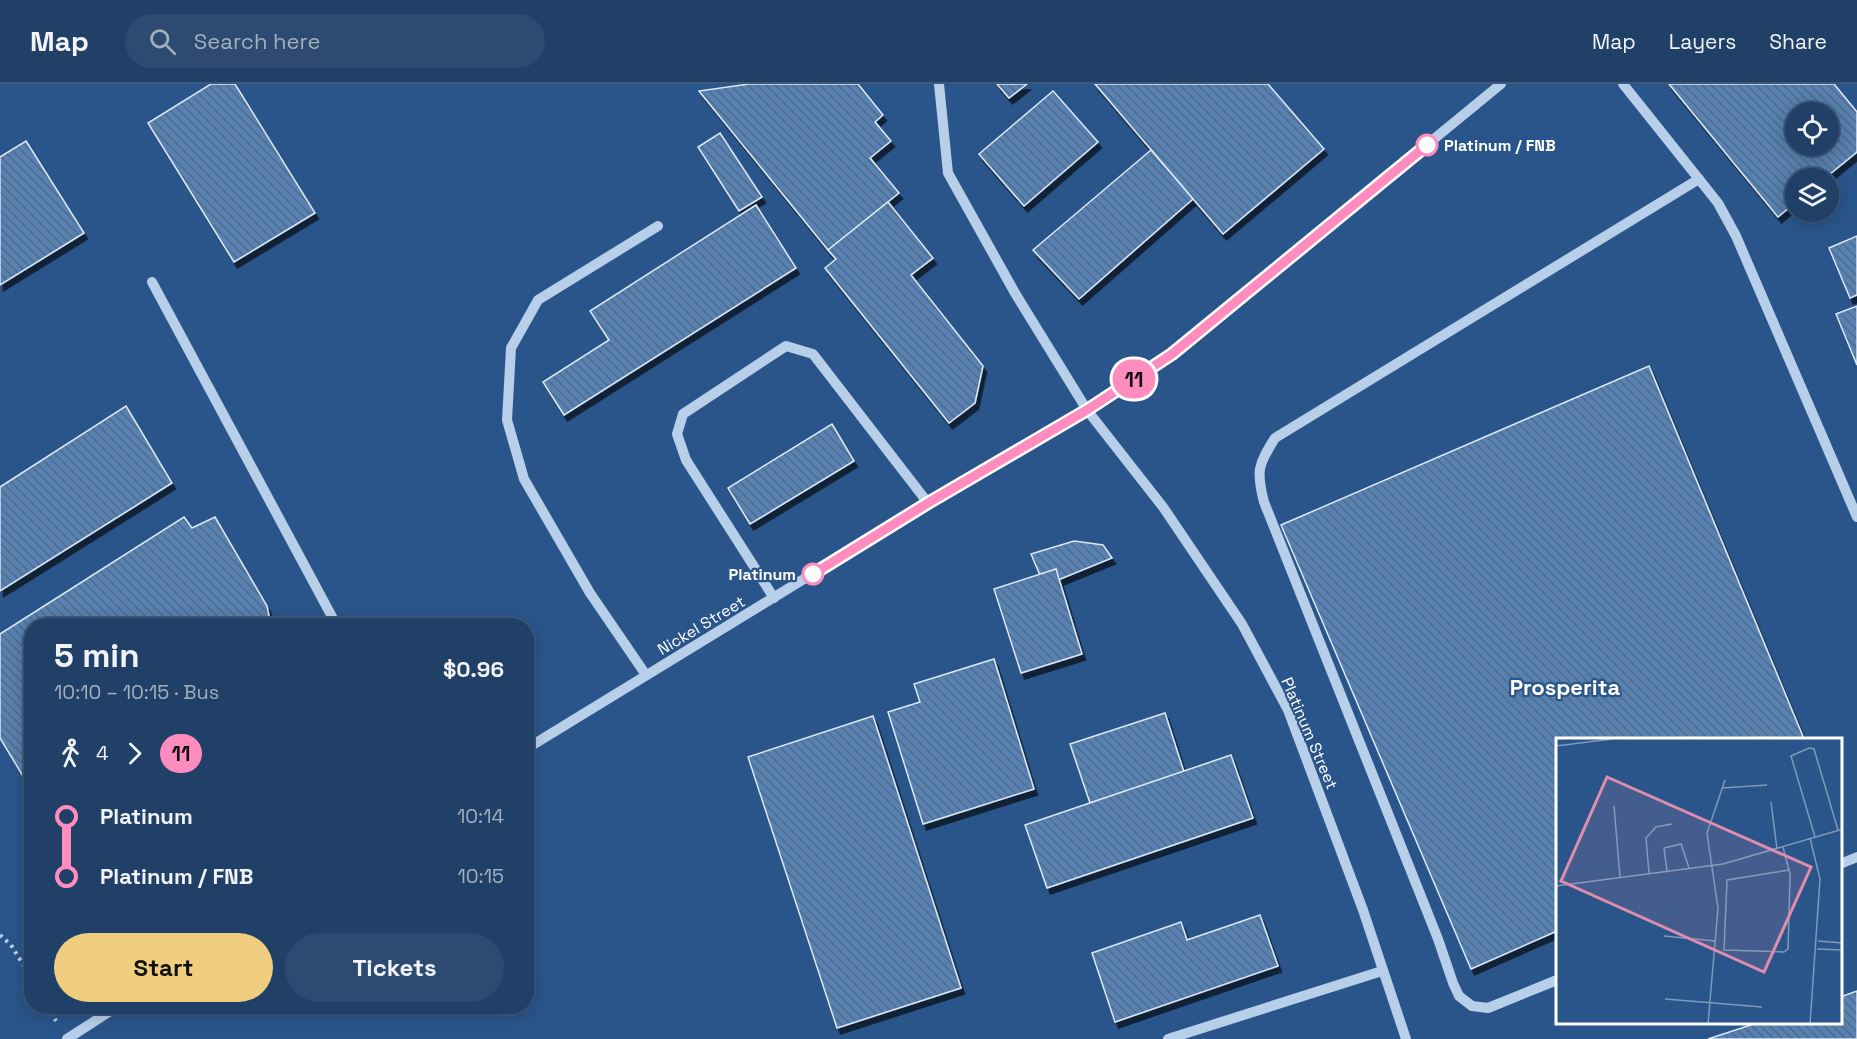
<!DOCTYPE html>
<html lang="en">
<head>
<meta charset="utf-8">
<style>
  body { margin:0; font-family:"Space Grotesk",sans-serif; background:#2d4b71; color:#f1f3f6; height:100vh; display:flex; flex-direction:column; font-size:22px; white-space:nowrap }
  * { box-sizing:border-box; margin:0 }
  p { font-size:20px; color:#a2afc0 }
  .icon { flex:none; width:33px; height:33px; fill:none; stroke:currentColor; stroke-width:2; stroke-linecap:round; stroke-linejoin:round }
  .map { position:relative; flex:1; overflow:hidden }
  .side { position:absolute; left:24px; top:534px; width:510px; height:396px; display:flex; flex-direction:column; background:#204068; border-radius:24px; box-shadow:0 3px 15px #0003,0 0 0 2px #3d597c }
  .side>* { flex:none }
  .badge { padding:0 12px; border-radius:20px; font-size:21px; line-height:39px }
  .fabs { position:absolute; left:1785px; top:18px; display:grid; gap:12px }
  .fabs a { display:grid; place-items:center; width:54px; height:54px; border-radius:50%; background:#204068; box-shadow:0 3px 15px #0003,0 0 0 2px #3d597c; font-size:30px }
  .map>.badge { position:absolute; translate:-50% -50%; box-shadow:0 0 0 3px #fff }
  .legs { display:flex; align-items:center; gap:9px; height:66px; padding:0 30px; font-size:20px }
  .legs p { margin-inline-start:auto }
  .headline { display:flex; align-items:center; justify-content:space-between; height:102px; padding:0 30px }
  h1 { font-size:33px; font-weight:600; line-height:45px }
  .cta { display:flex; gap:12px; margin-top:auto; padding:12px 30px }
  .cta a { flex:1; height:69px; border-radius:36px; background:#f0cd7f; color:#111; font-size:24px; font-weight:600; line-height:69px; text-align:center }
  .cta a+a { background:#2d4b71; color:#f1f3f6 }
  ul { padding:0 30px; list-style:none }
  li { display:flex; align-items:center; gap:21px; height:60px; font-size:22px }
  li i { display:grid; place-items:center; width:9px; height:100%; margin:0 8px; background:currentColor }
  li i::after { content:''; width:15px; height:15px; margin:-8px; border:4px solid; border-radius:50%; background:#204068 }
  li p { margin-inline-start:auto }
  li:first-child i { background:linear-gradient(#0000 50%,currentColor 0) }
  li:last-child i { background:linear-gradient(currentColor 50%,#0000 0) }
  header { display:flex; align-items:center; gap:36px; box-sizing:border-box; height:84px; padding:0 30px; background:#204068; border-bottom:2px solid #3d597c }
  header strong { font-size:28px }
  nav { display:flex; gap:33px; margin-inline-start:auto; font-size:21px }
  .search { width:420px; height:54px; background:#2d4b71; display:flex; align-items:center; gap:15px; box-sizing:border-box; padding:0 21px; border-radius:33px; color:#a2afc0; font-size:22px }
  .map>svg:first-child { display:block }
  .building { fill:url(#building-back-hatch); stroke:#dbe8f7; stroke-width:1.5; fill-rule:evenodd; filter:url(#shadow) }
  .lines { fill:none; stroke-linecap:round; stroke-linejoin:round }
  .path { stroke:#b7cfe9; stroke-width:4; stroke-dasharray:3 4.5; stroke-linecap:butt }
  .minor { stroke:#b7cfe9; stroke-width:10 }
  .line-1-casing { stroke:#fff; stroke-width:14 }
  .line-1 { stroke:#ff8cbe; stroke-width:9 }
  .stop-1-dot { fill:#fff; stroke:#ff8cbe; stroke-width:3 }
  .labels { text-anchor:middle; stroke-width:4.5; stroke-linejoin:round; paint-order:stroke }
  .stop-label { font-size:16px; font-weight:bold; fill:#fff; stroke:#2a558a; text-anchor:start }
  .street-label { font-size:16px; fill:#fff; stroke:#2a558a }
  .district-label { font-size:22px; font-weight:bold; fill:#fff; stroke:#2a558a }
  .inset-road { fill:none; stroke:#7f99b9; stroke-width:1.5 }
  .view { fill:#e08cad; fill-opacity:0.15; stroke:#e08cad; stroke-width:3 }
  .inset-edge { fill:none; stroke:#fff; stroke-width:3 }
</style>
</head>
<body>
<header>
<strong>Map</strong>
<div class="search"><svg class="icon" aria-label="search" viewBox="0 0 24 24"><circle cx="10" cy="10" r="6"/><path d="M15 15l6 6"/></svg>Search here</div>
<nav><a>Map</a><a>Layers</a><a>Share</a></nav>
</header>
<div class="map">
<svg width="1857" height="955" viewBox="0 0 1857 955">
  <defs>
    <pattern id="building-back-hatch" width="6" height="6" patternUnits="userSpaceOnUse" patternTransform="scale(1.5)"><rect width="6" height="6" fill="#5681b2"/><path d="M-1 5l2 2M0 0l6 6M5-1l2 2" fill="none" stroke="#526984"/></pattern>
    <filter id="shadow"><feDropShadow dx="3.5" dy="6" stdDeviation="0" flood-color="#0009"/></filter>
  </defs>
  <rect width="100%" height="100%" fill="#2a558a"/>
  <g class="building">
    <path d="M211,0h24l80,129 -81,49 -86,-139z"/>
    <path d="M749,0h109l25,31 -8,7 16,19 -21,17 29,35 -71,57 -129,-159z"/>
    <path d="M997,0h30l-18,14z"/>
    <path d="M1095,0h173l56,65 -101,85z"/>
    <path d="M1669,0h165l23,28v40l-32,26h-29v24l-18,15zM1796,28h32v34h-32z"/>
    <path d="M1053,7l45,51 -74,64 -45,-52z"/>
    <path d="M720,49l42,64 -23,14 -41,-64z"/>
    <path d="M26,57l58,92 -84,52v-128z"/>
    <path d="M1151,66l42,49 -114,100 -46,-49z"/>
    <path d="M888,118l45,56 -22,17 72,91 -8,37 -26,20 -124,-155 11,-9 -8,-9z"/>
    <path d="M756,121l40,63 -232,147 -21,-33 66,-42 -19,-29z"/>
    <path d="M1857,152v59l-7,3 -21,-50z"/>
    <path d="M1857,222v59l-21,-51z"/>
    <path d="M1649,282l155,373h-247v192l-86,38 -190,-444z"/>
    <path d="M126,322l46,77 -172,108v-104z"/>
    <path d="M832,340l22,37 -104,63 -22,-36z"/>
    <path d="M184,433l8,11 23,-11 52,89 4,20h-239v165l-32,-53v-104z"/>
    <path d="M1074,457l29,4 9,13 -54,22 -2,-11 -16,6 -9,-21z"/>
    <path d="M1056,485l26,85 -61,19 -27,-84z"/>
    <path d="M994,575l40,130 -111,35 -35,-112 32,-10 -6,-18z"/>
    <path d="M1165,629l19,59 -94,31 -20,-59z"/>
    <path d="M873,632l88,272 -124,40 -89,-271z"/>
    <path d="M1231,671l22,63 -206,70 -22,-63z"/>
    <path d="M1260,831l18,51 -163,56 -23,-69 89,-31 6,18z"/>
    <path d="M1857,907v48h-149l52,-17h80v-25z"/>
  </g>
  <g class="lines">
    <g class="path">
      <path d="M0,851l11,10 21,34"/>
      <path d="M47,922l9,15"/>
    </g>
    <g class="minor">
      <path d="M939,0l9,89 67,120 72,117 76,97 79,117 46,86 75,200 43,129"/>
      <path d="M1623,0l95,119 18,33 121,281"/>
      <path d="M152,198l185,344"/>
      <path d="M774,514l-88,-138 -9,-26 6,-20 103,-68 27,8 115,149"/>
      <path d="M646,591l-56,-82 -66,-114 -17,-59 4,-72 27,-48 120,-74"/>
      <path d="M526,665l402,-246 159,-93 85,-56 329,-270"/>
      <path d="M1840,780l17,-7"/>
      <path d="M1557,896l-69,28 -16,-2 -13,-10 -6,-13 -15,-44 -174,-437c-8,-31 -6,-37 11,-64l424,-259"/>
      <path d="M67,955l51,-33"/>
      <path d="M1168,955l214,-68"/>
    </g>
  </g>
  <g class="lines">
    <defs>
      <path id="line-1" d="M813,490l115,-71 159,-93 85,-56 255,-209"/>
    </defs>
    <use href="#line-1" class="line-1-casing"/>
    <use href="#line-1" class="line-1"/>
  </g>
  <g class="stop-1-dot">
    <circle cx="1427" cy="61" r="10"/>
    <circle cx="813" cy="490" r="10"/>
  </g>
  <g class="labels">
    <g class="stop-label">
      <text x="1444" y="67">Platinum / FNB</text>
      <text x="796" y="496" text-anchor="end">Platinum</text>
    </g>
    <g class="street-label">
      <text transform="translate(701 541) rotate(-31)" y="6">Nickel Street</text>
      <text transform="translate(1310 649) rotate(67)" y="6">Platinum Street</text>
    </g>
    <g class="district-label">
      <text x="1565" y="611">Prosperita</text>
    </g>
  </g>
  <g transform="translate(1556 654)">
    <rect width="286" height="286" fill="#2a558a"/>
    <path class="inset-road" d="M0,8l56,-7M166,50l45,-3M215,64l6,47M58,68l6,71M259,99l-24,-81 18,-8 5,1 24,81M227,109l6,23 1,4v4l-2,71 -4,3 -60,-2 3,-70 62,-10M111,133l-3,-23 17,-4 8,24M93,135l-3,-35 10,-11 16,-3M0,148l167,-22 120,-35M108,198l51,5M262,203l25,2M261,211l26,1M109,261l97,8M152,286l10,-116 -11,-75 18,-53M254,286l10,-145 -10,-41"/>
    <path class="view" d="M51,39l204,90 -47,105 -203,-91z"/>
    <rect width="286" height="286" class="inset-edge"/>
  </g>
</svg>
<div class="fabs">
<a><svg class="icon" aria-label="locate" viewBox="0 0 24 24"><circle cx="12" cy="12" r="6"/><path d="M12 2v4M12 18v4M2 12h4M18 12h4"/></svg></a>
<a><svg class="icon" aria-label="layers" viewBox="0 0 24 24"><path d="M12 4l9 5-9 5-9-5zM3 14l9 5 9-5"/></svg></a>
</div>
<b class="badge" style="left:1134px;top:295px;background:#ff8cbe;color:#111">11</b>
<section class="side">
<div class="headline"><div><h1>5 min</h1><p>10:10 – 10:15 · Bus</p></div><b>$0.96</b></div>
<div class="legs"><svg class="icon" aria-label="walk" viewBox="0 0 24 24"><circle cx="13" cy="4" r="2"/><path d="M13 8l-2 6 4 7M11 14l-3 7M7 12l3-4h3l4 4"/></svg>4<svg class="icon" aria-label="forward" viewBox="0 0 24 24"><path d="M9 5l7 7-7 7"/></svg><b class="badge" style="background:#ff8cbe;color:#111">11</b></div>
<ul>
<li><i style="color:#ff8cbe"></i><b>Platinum</b><p>10:14</p></li>
<li><i style="color:#ff8cbe"></i><b>Platinum / FNB</b><p>10:15</p></li>
</ul>
<div class="cta"><a>Start</a><a>Tickets</a></div>
</section>
</div>
</body>
</html>
